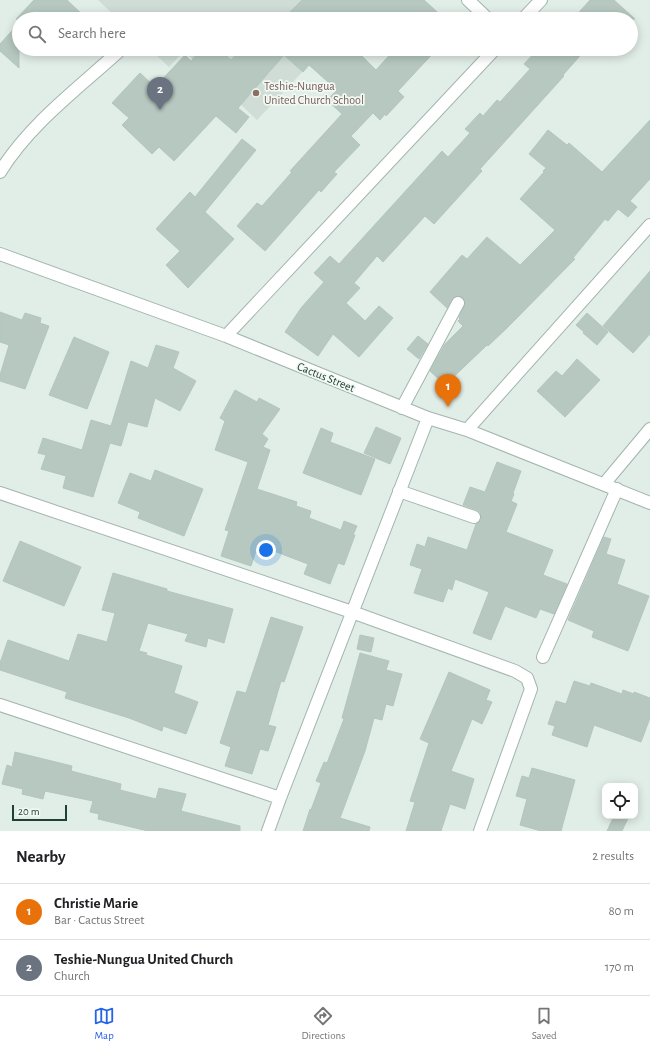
<!DOCTYPE html>
<html lang="en">
<head>
<meta charset="utf-8">
<style>
  :root { --surface:#fff; --page:#f2f2f2; --text:#202124; --muted:#757577; --line:#e0e0e0; --accent:#2563eb }
  body { margin:0; font-family:"Alegreya Sans",sans-serif; background:var(--page); color:var(--text) }
  .controls { position:absolute; right:12px; bottom:12px; display:grid; overflow:hidden; border-radius:8px; box-shadow:0 2px 10px #0003 }
  .controls button { width:36px; height:36px; display:grid; place-items:center; padding:0; border:0; border-bottom:1px solid var(--line); background:var(--surface); color:var(--text); font:20px sans-serif }
  .scale { position:absolute; left:12px; bottom:10px; width:55px; box-sizing:border-box; padding-left:4px; border:2px solid #203f35; border-top:0; font-size:11px; line-height:14px; white-space:nowrap; color:#203f35; -webkit-text-stroke:3px #f2f9f5; paint-order:stroke }
  .you { position:absolute; left:266px; top:550px; width:14px; height:14px; margin:-10px; border:3px solid #fff; border-radius:50%; background:#1a73e8; box-shadow:0 0 0 6px #1a73e833 }
  .badge { display:grid; place-items:center; width:26px; height:26px; border-radius:50%; background:var(--accent); color:#fff; font-size:13px; font-weight:700 }
  .pin { position:absolute; translate:-50% -33px; filter:drop-shadow(0 1px 2px #0008) }
  .pin::after { content:''; position:absolute; top:21px; width:14px; height:12px; background:inherit; clip-path:polygon(0 0,100% 0,50% 100%) }
  .list { margin:0; padding:0; list-style:none }
  h2 { display:flex; justify-content:space-between; align-items:center; height:52px; margin:0; padding:0 16px; font-size:17px }
  h2 small { font-size:13px; font-weight:400; color:var(--muted) }
  .list li { display:grid; grid-template-columns:26px 1fr auto; gap:12px; align-items:center; box-sizing:border-box; height:56px; padding:0 16px; border-top:1px solid var(--line) }
  .list b { display:block; font-size:15px; white-space:nowrap }
  .list p { margin:0; font-size:13px; white-space:nowrap; color:var(--muted) }
  .list em { font-size:13px; font-style:normal; color:var(--muted) }
  .icon { flex:none; width:22px; height:22px; fill:none; stroke:currentColor; stroke-width:2; stroke-linecap:round; stroke-linejoin:round }
  .map { position:relative; flex:none; width:650px; height:831px; overflow:hidden }
  .search { position:absolute; background:var(--surface); box-shadow:0 2px 10px #0003; left:12px; right:12px; top:12px; height:44px; display:flex; align-items:center; gap:10px; box-sizing:border-box; padding:0 14px; border-radius:22px; color:var(--muted); font-size:15px }
  .sheet { height:164px; background:var(--surface) }
  nav { display:flex; justify-content:space-around; align-items:center; box-sizing:border-box; height:56px; border-top:1px solid var(--line); background:var(--surface); font-size:11px; color:var(--muted) }
  nav a { display:grid; justify-items:center; gap:2px }
  nav .on { color:var(--accent) }
  .map>svg:first-child { display:block }
</style>
</head>
<body>
<div class="map">
<svg width="650" height="831" viewBox="0 0 650 831">
  <rect width="100%" height="100%" fill="#e1ede7"/>
  <!-- built -->
  <path fill="#cfddd6" d="M98,0H370L352,19H118Z
    M150,49H324L257,120L184,51L169,67Z"/>
  <!-- building -->
  <path fill="#b6c8c0" stroke="#b3c7bd" d="M34,0H67L87,19H16Z
    M302,0H424L445,19H283Z
    M590,0H614L635,19H573Z
    M19,23V68L0,51V44Z
    M201,49H219L231,60L241,49H355L376,70L395,49H437L398,91L404,97L386,116L385,114L380,120L373,113L351,136L360,145L334,172L337,174L321,192L319,190L265,251L237,226L257,203L262,206L292,172L290,171L342,114L327,100L337,90L309,65L303,72L284,55L238,108L249,117L236,133L216,116L174,161L159,147L152,154L122,125L129,118L112,103L140,73L155,87L185,55L191,61Z
    M538,49H586L563,75L564,76L480,169L482,171L434,224L425,216L383,262L377,256L354,283L360,288L346,303L365,321L379,306L393,318L359,357L333,334L318,356L285,332L301,308L324,282L314,273L330,256L339,264L442,151L448,157L470,133L465,129L480,113L483,116L497,100L500,102L530,69L524,64Z
    M650,120V179L630,201L637,207L628,217L618,209L608,221L605,219L573,258L575,259L508,327L488,346L487,345L445,385L430,371L445,344L463,326L458,321L460,319L459,318L465,302L462,297L457,296L452,299L447,308L430,292L462,255L467,259L487,237L520,265L555,230L520,199L544,172L543,171L546,168L529,154L548,130L567,145L569,143L602,172Z
    M242,139L256,150L205,212L234,239L188,288L166,265L180,251L156,229L190,192L195,197Z
    M650,271V334L633,353L603,326Z
    M0,312L22,320L25,313L41,318L40,323L49,326L25,389L0,381V375L9,345L0,342Z
    M587,313L608,332L597,345L583,333L584,332L576,325Z
    M418,336L428,344L419,359L407,349Z
    M74,337L109,352L87,409L49,395Z
    M156,345L179,352L173,368L196,381L180,411L155,398L147,427L128,422L121,446L110,443L93,497L63,488L66,476L41,469L46,455L38,453L43,438L82,450L91,420L111,426L131,361L148,368Z
    M577,359L600,380L565,417L537,391L556,371L562,376Z
    M235,390L257,402L259,398L280,409L262,434L268,439L263,447L270,450L257,489L297,502L296,506L311,511L309,518L341,530L344,521L357,526L353,535H355L344,565L338,563L330,584L304,574L308,564L258,545L251,566L221,556L229,531L225,530L248,462L215,450L225,421L220,418Z
    M376,427L401,438L390,464L364,453Z
    M321,428L333,433L330,442L375,459L361,495L303,473Z
    M497,462L521,471L513,493L514,494L511,501L517,504L506,532L553,550L543,575L567,584L554,614L540,609L536,618L505,606L491,640L473,633L489,592L455,579L452,590L448,588L443,602L414,593L422,569L410,565L417,544L425,547L428,537L467,550L476,524L481,520V516L480,512L477,510L463,505L470,487L485,492Z
    M155,470L203,489L184,536L138,518L140,512L118,503L130,473L151,481Z
    M604,537L611,539L606,554L625,560L617,584L649,596L628,651L592,637L594,631L568,620Z
    M20,541L81,567L64,606L3,581Z
    M113,573L167,589V591L233,609L224,643L208,638L206,647L185,641L188,634L148,623L139,651L147,653L146,655L182,666L174,693L198,702L186,734L163,726L162,731L129,718L65,698L67,692L0,670V663L8,640L69,661L78,634L107,642L115,613L102,610Z
    M271,617L303,627L284,682L281,681L268,725L276,727L268,751L260,749L252,774L225,766L231,747L220,743L237,691L246,693Z
    M360,635L374,638L371,652L357,649Z
    M360,653L389,661L386,670L402,674L393,706L386,704L382,720L374,718L365,751L340,818L370,827L369,831H303L310,809L311,810L321,783L316,781L324,762L327,763L344,719L342,718Z
    M449,672L490,690L486,700L492,702L482,724L472,719L451,771L474,779L465,809L450,804L441,831H406L415,802L410,801L429,743L420,739Z
    M574,681L590,686L591,683L622,694L623,690L634,694V692L650,698V718L641,742L594,725L587,747L552,735L555,726L548,724L556,701L566,704Z
    M15,752L72,766L71,771L121,784L120,790L156,799L159,788L186,794L181,811L240,826V831H148L98,819L99,814L90,812L93,801L45,791L43,799L22,794L23,789L2,784L7,765L12,767Z
    M532,768L575,780L561,831H541L520,825L527,799L516,796L522,776L529,778Z
    M614,816H629L622,831H607Z"/>
  <g fill="none" stroke-linecap="round" stroke-linejoin="round">
    <defs>
      <path id="minor" d="M468,0L488,19
        M523,19L541,0
        M0,172C30,124 76,90 118,52
        M0,254L226,336L428,418L467,430L650,503
        M226,336L495,49
        M402,408L458,303
        M467,430L650,225
        M604,484L650,429
        M399,491L474,517
        M0,493L352,612L515,671L527,678L531,689L480,831
        M543,657L617,489
        M0,705L280,798
        M268,831L280,798L428,418"/>
    </defs>
    <!-- minor casing -->
    <use href="#minor" stroke="#a3b5ae" stroke-width="14"/>
    <!-- minor -->
    <use href="#minor" stroke="#fff" stroke-width="12"/>
  </g>
  <!-- markers -->
  <circle fill="#8d6e63" stroke="#f2f9f5" stroke-width="1.5" cx="256" cy="93" r="4"/>
  <g text-anchor="middle" dominant-baseline="central" stroke-width="3.5" stroke-linejoin="round" paint-order="stroke">
    <!-- education labels -->
    <g font-size="12" fill="#785e54" stroke="#f2f9f5" text-anchor="start">
      <text x="264" y="86">Teshie-Nungua<tspan x="264" dy="14">United Church School</tspan></text>
    </g>
    <!-- street labels -->
    <g font-size="12" fill="#203f35" stroke="#f2f9f5">
      <text transform="translate(326 377) rotate(22)">Cactus Street</text>
    </g>
  </g>
</svg>
<div class="controls">
<button><svg class="icon" aria-label="locate" viewBox="0 0 24 24"><circle cx="12" cy="12" r="6"/><path d="M12 2v4M12 18v4M2 12h4M18 12h4"/></svg></button>
</div>
<div class="scale">20 m</div>
<div class="you"></div>
<div class="pin badge" style="left:448px;top:407px;background:#e8710a">1</div>
<div class="pin badge" style="left:160px;top:110px;background:#6b7280">2</div>
<div class="search"><svg class="icon" aria-label="search" viewBox="0 0 24 24"><circle cx="10" cy="10" r="6"/><path d="M15 15l6 6"/></svg>Search here</div>
</div>
<section class="sheet">
<h2>Nearby<small>2 results</small></h2>
<ul class="list">
<li><span class="badge" style="background:#e8710a">1</span><div><b>Christie Marie</b><p>Bar · Cactus Street</p></div><em>80 m</em></li>
<li><span class="badge" style="background:#6b7280">2</span><div><b>Teshie-Nungua United Church</b><p>Church</p></div><em>170 m</em></li>
</ul>
</section>
<nav>
<a class="on"><svg class="icon" aria-label="map" viewBox="0 0 24 24"><path d="M3 6l6-2 6 2 6-2v14l-6 2-6-2-6 2zM9 4v14M15 6v14"/></svg>Map</a>
<a><svg class="icon" aria-label="directions" viewBox="0 0 24 24"><path d="M12 3l9 9-9 9-9-9zM9 14v-3h6M13 9l2 2-2 2"/></svg>Directions</a>
<a><svg class="icon" aria-label="saved" viewBox="0 0 24 24"><path d="M7 4h10v16l-5-4-5 4z"/></svg>Saved</a>
</nav>
</body>
</html>
